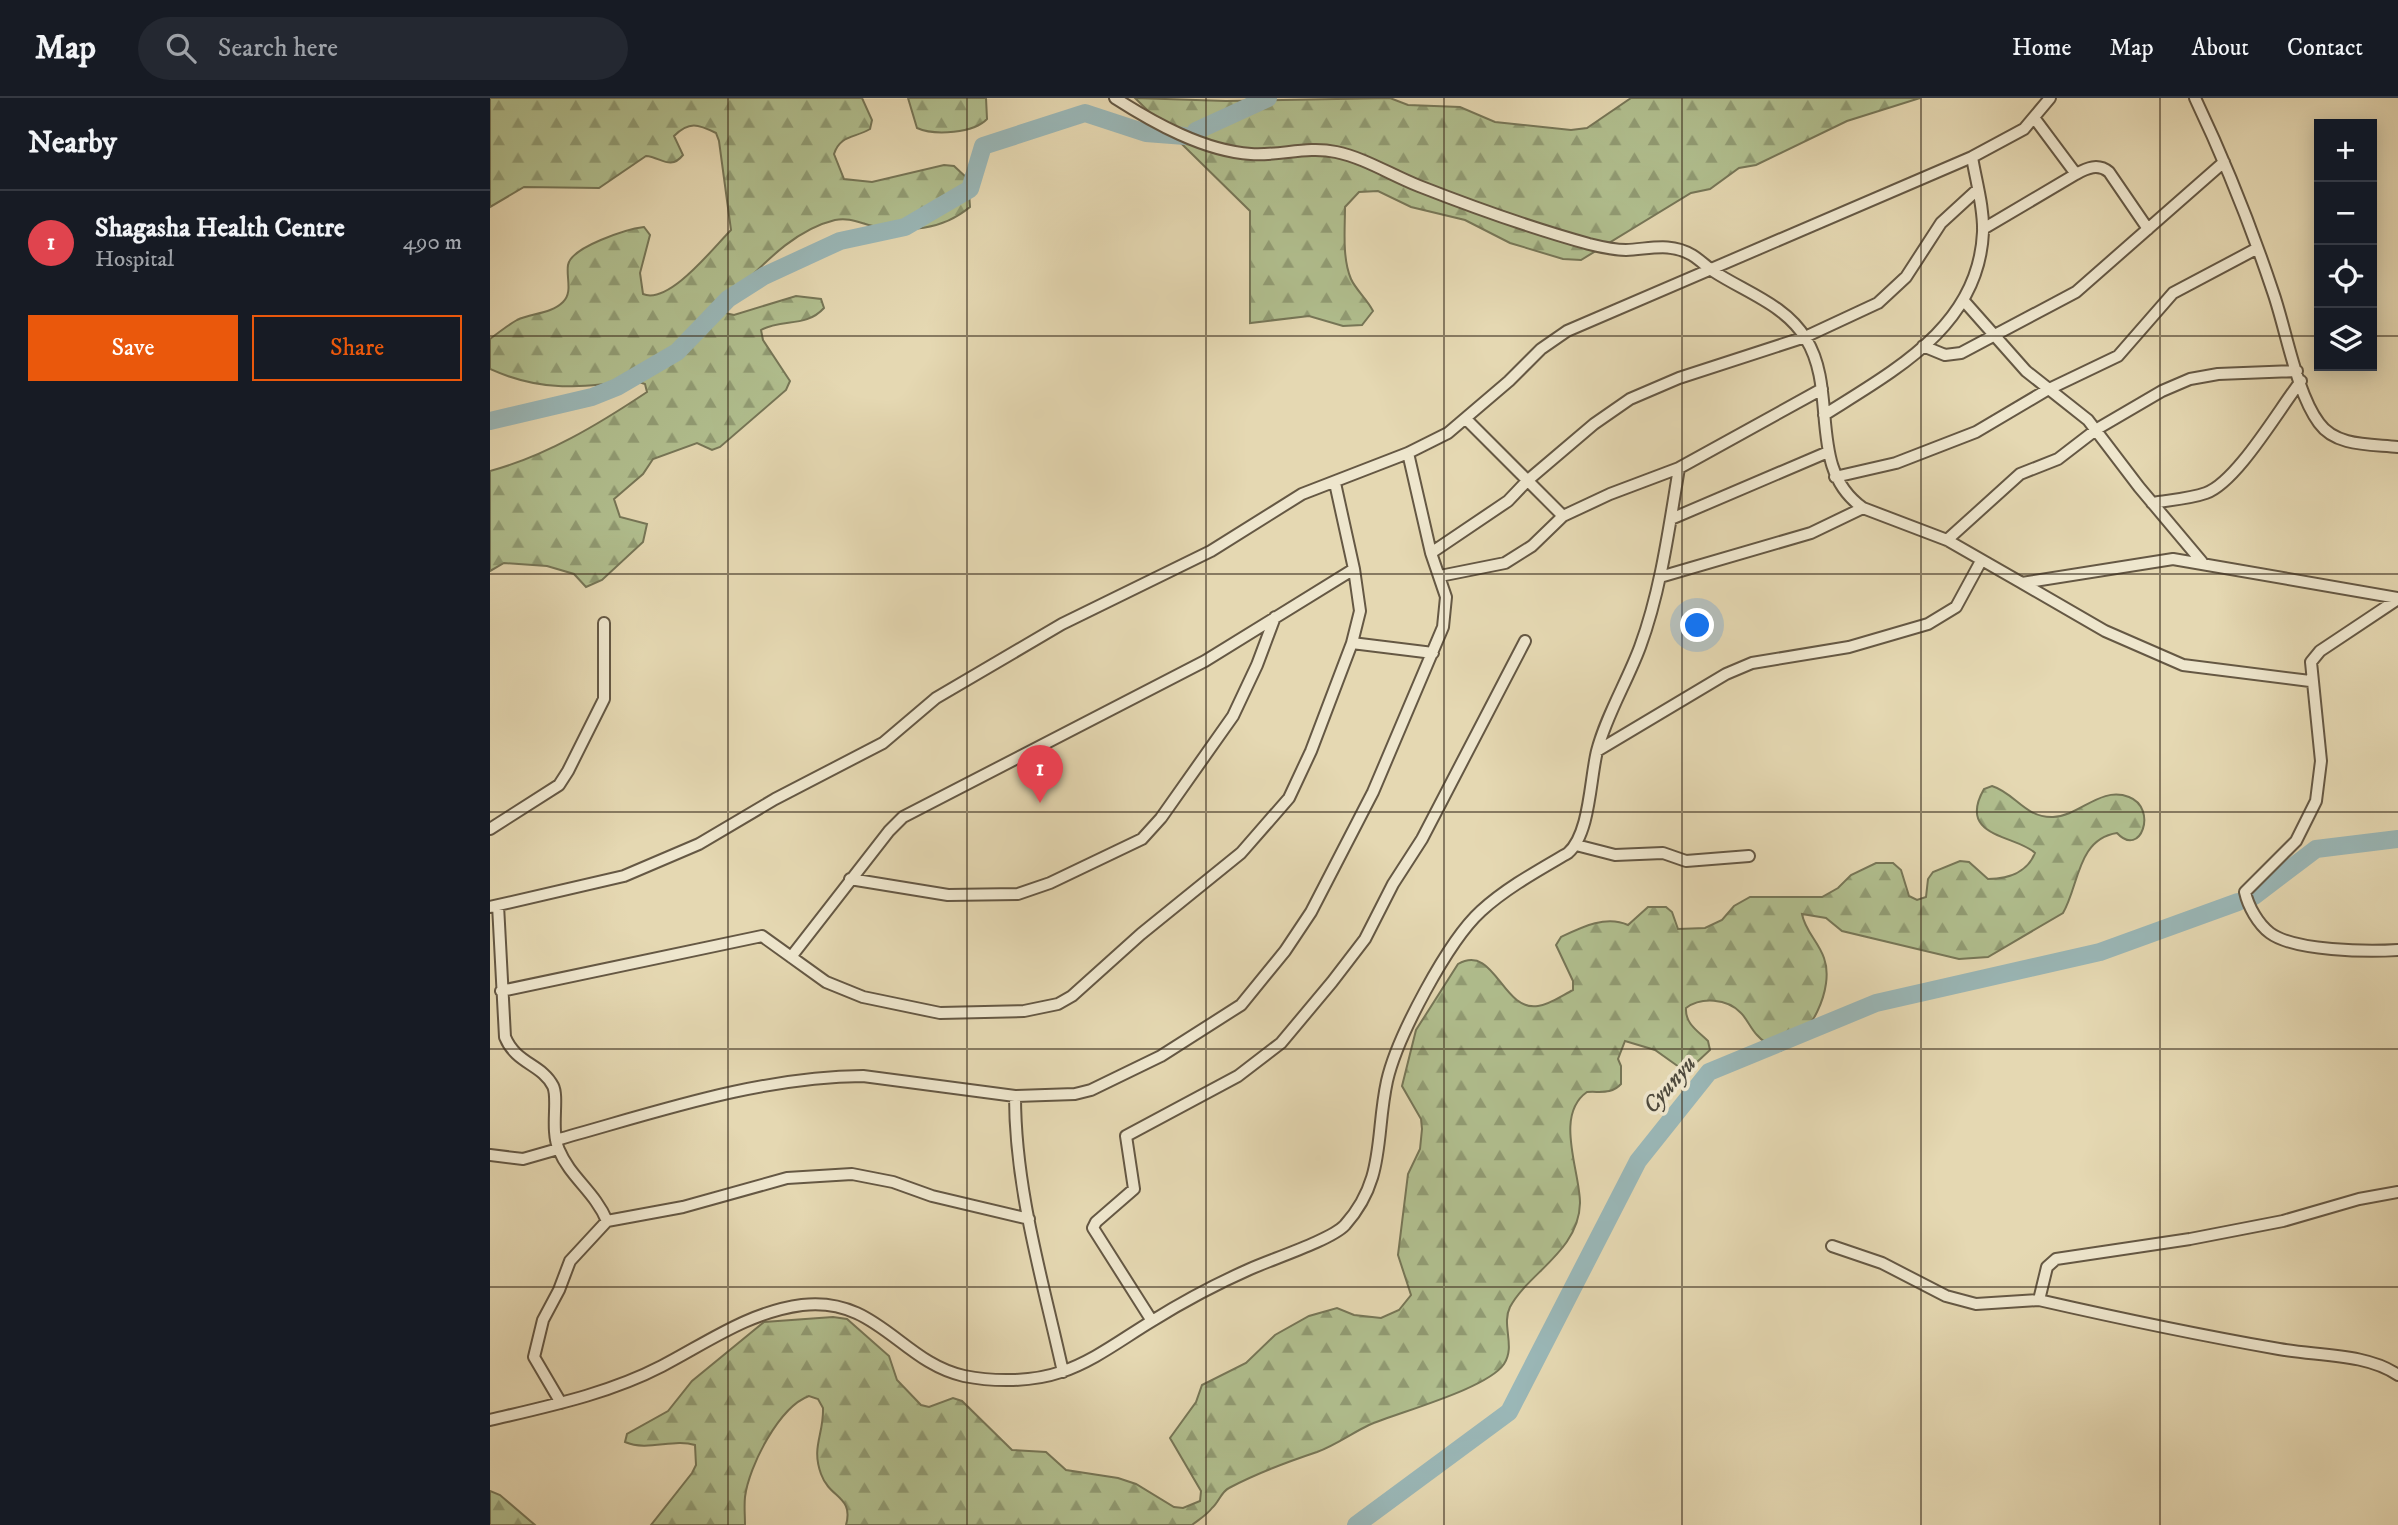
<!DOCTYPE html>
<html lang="en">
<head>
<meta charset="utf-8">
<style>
  :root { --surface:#171b24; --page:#242831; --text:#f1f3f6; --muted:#9ea1a6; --line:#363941; --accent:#ea580c }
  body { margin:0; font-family:"IM FELL DW Pica",serif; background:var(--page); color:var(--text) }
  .controls { position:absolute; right:21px; top:21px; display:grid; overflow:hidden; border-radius:0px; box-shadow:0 4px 18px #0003 }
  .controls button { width:63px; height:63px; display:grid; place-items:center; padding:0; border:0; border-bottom:2px solid var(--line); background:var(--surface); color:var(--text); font:35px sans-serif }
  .you { position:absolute; left:1208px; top:528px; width:24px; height:24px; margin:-18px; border:5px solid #fff; border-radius:50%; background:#1a73e8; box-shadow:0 0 0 10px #1a73e833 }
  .badge { display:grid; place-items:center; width:46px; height:46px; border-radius:50%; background:var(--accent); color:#fff; font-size:23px; font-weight:700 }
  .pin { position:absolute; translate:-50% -58px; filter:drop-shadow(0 2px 4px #0008) }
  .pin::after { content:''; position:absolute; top:37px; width:24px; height:21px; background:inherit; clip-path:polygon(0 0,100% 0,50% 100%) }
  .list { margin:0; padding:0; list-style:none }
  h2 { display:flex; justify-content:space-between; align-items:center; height:91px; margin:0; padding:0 28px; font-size:30px }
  h2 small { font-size:23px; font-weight:400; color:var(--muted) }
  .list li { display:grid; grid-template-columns:46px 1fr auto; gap:21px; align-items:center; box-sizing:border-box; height:105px; padding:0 28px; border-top:2px solid var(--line) }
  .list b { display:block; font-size:26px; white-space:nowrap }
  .list p { margin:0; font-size:23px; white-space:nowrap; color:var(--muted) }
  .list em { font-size:23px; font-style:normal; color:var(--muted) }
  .actions { display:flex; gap:14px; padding:21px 28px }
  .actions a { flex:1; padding:16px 0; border:2px solid var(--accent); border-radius:0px; text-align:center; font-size:24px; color:var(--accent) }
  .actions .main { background:var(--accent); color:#fff }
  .icon { flex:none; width:38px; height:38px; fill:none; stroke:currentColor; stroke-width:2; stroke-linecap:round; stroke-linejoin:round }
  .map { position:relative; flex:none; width:1908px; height:1427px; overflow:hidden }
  header { display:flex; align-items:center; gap:42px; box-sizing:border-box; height:98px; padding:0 35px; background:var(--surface); border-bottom:2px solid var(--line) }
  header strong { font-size:33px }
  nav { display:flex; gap:38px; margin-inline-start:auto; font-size:24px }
  .search { width:490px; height:63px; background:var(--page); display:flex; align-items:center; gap:18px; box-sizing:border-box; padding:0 24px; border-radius:38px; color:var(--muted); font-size:26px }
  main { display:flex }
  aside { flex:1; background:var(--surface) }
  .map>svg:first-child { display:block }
</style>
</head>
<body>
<header>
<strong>Map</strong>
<div class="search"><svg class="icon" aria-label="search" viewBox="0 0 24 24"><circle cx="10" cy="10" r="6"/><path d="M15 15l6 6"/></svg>Search here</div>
<nav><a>Home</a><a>Map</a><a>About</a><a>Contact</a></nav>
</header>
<main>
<aside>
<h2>Nearby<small></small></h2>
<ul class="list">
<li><span class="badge" style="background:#e0444e">1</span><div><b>Shagasha Health Centre</b><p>Hospital</p></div><em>490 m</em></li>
</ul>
<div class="actions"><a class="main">Save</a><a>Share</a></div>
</aside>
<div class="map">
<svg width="1908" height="1427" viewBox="0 0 1908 1427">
  <defs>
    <pattern id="forest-firs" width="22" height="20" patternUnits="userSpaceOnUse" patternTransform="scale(1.75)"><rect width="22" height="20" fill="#b1bf8f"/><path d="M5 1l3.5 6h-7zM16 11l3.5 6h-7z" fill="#919c74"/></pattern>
  </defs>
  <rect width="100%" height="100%" fill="#e5d8b2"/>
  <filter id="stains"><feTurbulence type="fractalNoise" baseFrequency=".00286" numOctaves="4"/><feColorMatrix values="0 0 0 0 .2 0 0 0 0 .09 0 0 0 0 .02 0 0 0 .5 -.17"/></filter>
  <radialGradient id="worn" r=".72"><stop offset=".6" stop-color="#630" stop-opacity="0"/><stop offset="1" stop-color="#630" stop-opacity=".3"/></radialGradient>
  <!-- forest -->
  <path fill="url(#forest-firs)" stroke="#767657" stroke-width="2" d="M0,0H372L382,22L380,31C365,40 350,37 344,56L354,81L382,84L454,67L464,68L478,81L480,109C451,133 418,134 383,128C370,125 359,119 345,122C299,133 266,175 233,206L235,215L244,217L306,198L331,201L334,210C316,230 292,220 271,232L273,242L300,283L296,292L230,349L222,352L207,345L163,361L153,376L124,401L130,419L157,426L153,444L112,482L96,489L84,476L57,468L14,465L0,473V373C56,358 109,326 157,294L155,286L146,283C91,289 53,295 0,271V241C9,234 18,227 27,222C42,215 61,216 73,204C83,194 76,180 78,167C81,149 137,131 154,129L160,137L150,175L153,196C179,207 223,150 241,132L229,43L226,35C208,26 199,23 184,38L193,57C180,73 171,59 156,58L109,90L34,89L0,109Z
    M418,0H496L497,21C484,35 445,38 427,30Z
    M645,0L736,3L900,0L918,7L970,9L1005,24L1081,32L1097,30L1141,0H1430L1357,23L1266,67L1249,70L1220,91L1201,95L1091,162L1073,161L1020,145L975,122L921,109L888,93L869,94L855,109C855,131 852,160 861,181C866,192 877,201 883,213L872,227L853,228L819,218L760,225V113Z
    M1502,688C1525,695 1535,720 1563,719C1590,718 1610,688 1639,699C1668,710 1651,761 1627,735C1587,741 1589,788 1573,815L1498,859L1469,861L1352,833L1336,820L1312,816C1315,833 1328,843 1334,860C1345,890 1320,941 1290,953C1282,949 1273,944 1267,937C1261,931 1257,921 1251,915C1237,900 1211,899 1196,910C1195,926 1208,933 1218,943L1220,952L1207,964L1189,969L1165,952L1135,943L1128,961L1131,968V986C1121,997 1110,993 1097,994C1064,1017 1090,1073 1090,1105C1089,1153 1038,1175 1020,1209C1011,1227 1026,1248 1014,1266C997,1291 909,1314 879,1327C862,1335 846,1347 827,1354C797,1364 767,1375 739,1390C731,1394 729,1404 722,1410C717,1417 708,1422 702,1427H356C364,1398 340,1401 331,1376C321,1349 334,1336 333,1310L328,1301L319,1298C289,1309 259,1368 255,1399C254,1408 255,1418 255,1427H161L202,1375L206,1367L205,1347C183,1340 158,1354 135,1344L137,1336L178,1313L202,1283L274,1224L343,1219L357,1221L399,1258L407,1282L431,1307L439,1309L463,1300L472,1303L522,1352L556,1354L576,1372L628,1380L646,1386L684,1409L693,1410L710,1403L711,1393L680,1340L706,1304L712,1287L756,1265L785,1237L819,1218L847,1210L864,1217L891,1220L909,1212L921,1197L908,1157L918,1076L930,1051L932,1031L931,1021L912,988L926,932L968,866C1005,845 1012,914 1048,908C1059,907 1073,897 1083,892V883L1066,847L1071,839C1092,829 1116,817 1138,827L1158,809H1176L1182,814L1188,831L1215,830L1232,822L1244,808L1260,799H1332L1348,790L1361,777L1386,765H1403L1411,772L1419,798L1427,802L1436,799L1438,781L1443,774L1470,763L1479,764L1498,781C1517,781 1537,775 1545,755C1527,737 1466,740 1494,691Z
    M0,1393L10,1397L45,1427H0Z"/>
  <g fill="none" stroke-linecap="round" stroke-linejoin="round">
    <!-- river -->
    <path stroke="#9ab7b7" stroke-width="18" d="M706,33L778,0
      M0,323L102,299L127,289L187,254L238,201L274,178L350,143L415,129L480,91L493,48L595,15L656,35L695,38
      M1764,798L1826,751L1908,741
      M866,1427L1019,1314L1148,1063L1219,974L1386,905L1610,854L1748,804"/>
    <defs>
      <path id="street" d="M625,0C664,25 714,53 761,56C790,58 817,48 846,54C875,60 901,77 929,88C985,110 1041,130 1099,146C1111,149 1123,152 1136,152C1160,151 1180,144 1202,157C1210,162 1216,168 1223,173C1255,194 1296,207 1316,241C1349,294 1316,370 1373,410L1457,442L1532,485L1683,461L1908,500
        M1705,0C1735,63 1761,128 1783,194C1796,231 1806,294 1829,325C1846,349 1882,346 1908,349
        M1545,21L1586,76
        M1493,131L1586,76C1597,70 1608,65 1619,74L1658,131
        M1474,203L1536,273L1598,322L1649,389L1712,464
        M1433,248L1455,257L1471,255L1586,194L1734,64
        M1334,317C1405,272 1489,228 1493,134C1494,110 1486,83 1482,59
        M976,321L1073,418
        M1345,379L1406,365L1486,334L1557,292L1628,258L1683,195L1766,151
        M1662,405C1679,402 1699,401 1716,395C1747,384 1789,311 1811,283
        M1181,421L1338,354
        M1457,442L1530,376L1568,361L1607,331L1672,293L1700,281L1728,276L1807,273
        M941,455L1018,403L1037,383L1104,326L1140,301L1189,280L1315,239L1388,205L1416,179L1451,125L1487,92
        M950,478L1015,465L1042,448L1073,418L1120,396L1189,370L1332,291
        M1170,479L1321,435L1373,410
        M1532,485L1615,533L1693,567L1820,583
        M1908,501L1830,553L1821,564L1831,663L1826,703L1806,743L1755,794C1758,808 1768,826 1780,835C1804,853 1878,854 1908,852
        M862,545L943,555
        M1107,653L1236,576L1262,565L1359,549L1438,526L1466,509L1491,463
        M0,731L69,687L78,673L114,601V525
        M1086,747L1125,757L1173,755L1196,763L1259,758
        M360,781L458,797L528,796L560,785L652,741L671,720L743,618L767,567L785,519
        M8,807L15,939C26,966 52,966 63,988C69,1000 60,1032 69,1052C80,1079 105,1094 117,1123L80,1163L69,1192L53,1222L44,1259L71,1305
        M0,809L134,778L209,746L285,701L393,645L446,600L572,526L721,453L812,396L918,355L958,335L1019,283L1051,251L1077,233L1482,59L1534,31L1560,0
        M301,859L399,733L413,719L715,563L864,471
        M11,893L272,838L336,884L373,899L450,915L534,913L568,906L582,898L651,836L751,755L799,700L821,653L862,545L870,513L864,471L845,385
        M525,998C525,1092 553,1183 573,1274
        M66,1042C167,1014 267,979 373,978L525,998L585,996L601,992L671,958L751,907L795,853L821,814L883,694L953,529L956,499L941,455L918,355
        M0,1057L33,1061L68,1051
        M1908,1094L1869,1101L1793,1123L1700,1141L1566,1161L1557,1169L1549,1202C1628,1220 1709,1237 1789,1251C1827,1258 1876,1255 1908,1277
        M117,1123L193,1109L297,1080L362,1076L403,1084L442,1098L539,1121
        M1342,1148L1392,1165L1456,1198L1486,1206L1549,1202
        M662,1223L603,1130L606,1124L644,1091L636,1038L748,978L791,945L842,884L875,841L903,786L932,741L1035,543
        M0,1322C59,1308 118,1296 172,1268C218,1244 259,1214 312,1207C387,1198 411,1264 474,1278C504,1284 542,1284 571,1274C604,1263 632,1241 662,1223C694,1203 726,1186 760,1171C782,1161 841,1142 855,1127C896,1081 885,1038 897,983C907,939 958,843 991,813C1016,790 1049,772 1078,755C1100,736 1100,681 1107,653C1116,618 1137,584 1150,549C1171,492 1179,430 1189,370"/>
    </defs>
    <!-- street casing -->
    <use href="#street" stroke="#655844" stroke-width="14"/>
    <!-- street -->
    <use href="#street" stroke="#eee6cd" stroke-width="10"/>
  </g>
  <!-- grid -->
  <path fill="none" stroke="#3a2d1f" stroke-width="2" stroke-opacity="0.55" d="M238,0V1427M477,0V1427M716,0V1427M954,0V1427M1192,0V1427M1431,0V1427M1670,0V1427M0,238H1829M1882,238H1908M0,476H1908M0,714H1908M0,951H1908M0,1189H1908"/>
  <g text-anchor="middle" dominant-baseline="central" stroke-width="7" stroke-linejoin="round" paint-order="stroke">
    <!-- water labels -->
    <g font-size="23" font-style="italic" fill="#4d493d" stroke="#eee6cd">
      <text transform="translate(1180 987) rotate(-49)">Cyunyu</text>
    </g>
  </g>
  <rect width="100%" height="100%" filter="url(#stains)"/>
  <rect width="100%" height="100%" fill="url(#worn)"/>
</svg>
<div class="controls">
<button>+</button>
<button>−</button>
<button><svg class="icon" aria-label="locate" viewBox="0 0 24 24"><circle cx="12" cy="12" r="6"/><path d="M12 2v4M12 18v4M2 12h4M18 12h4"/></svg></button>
<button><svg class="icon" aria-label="layers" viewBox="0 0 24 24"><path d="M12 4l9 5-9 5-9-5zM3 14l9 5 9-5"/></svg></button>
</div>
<div class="you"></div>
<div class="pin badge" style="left:550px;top:705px;background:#e0444e">1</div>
</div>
</main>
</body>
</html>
